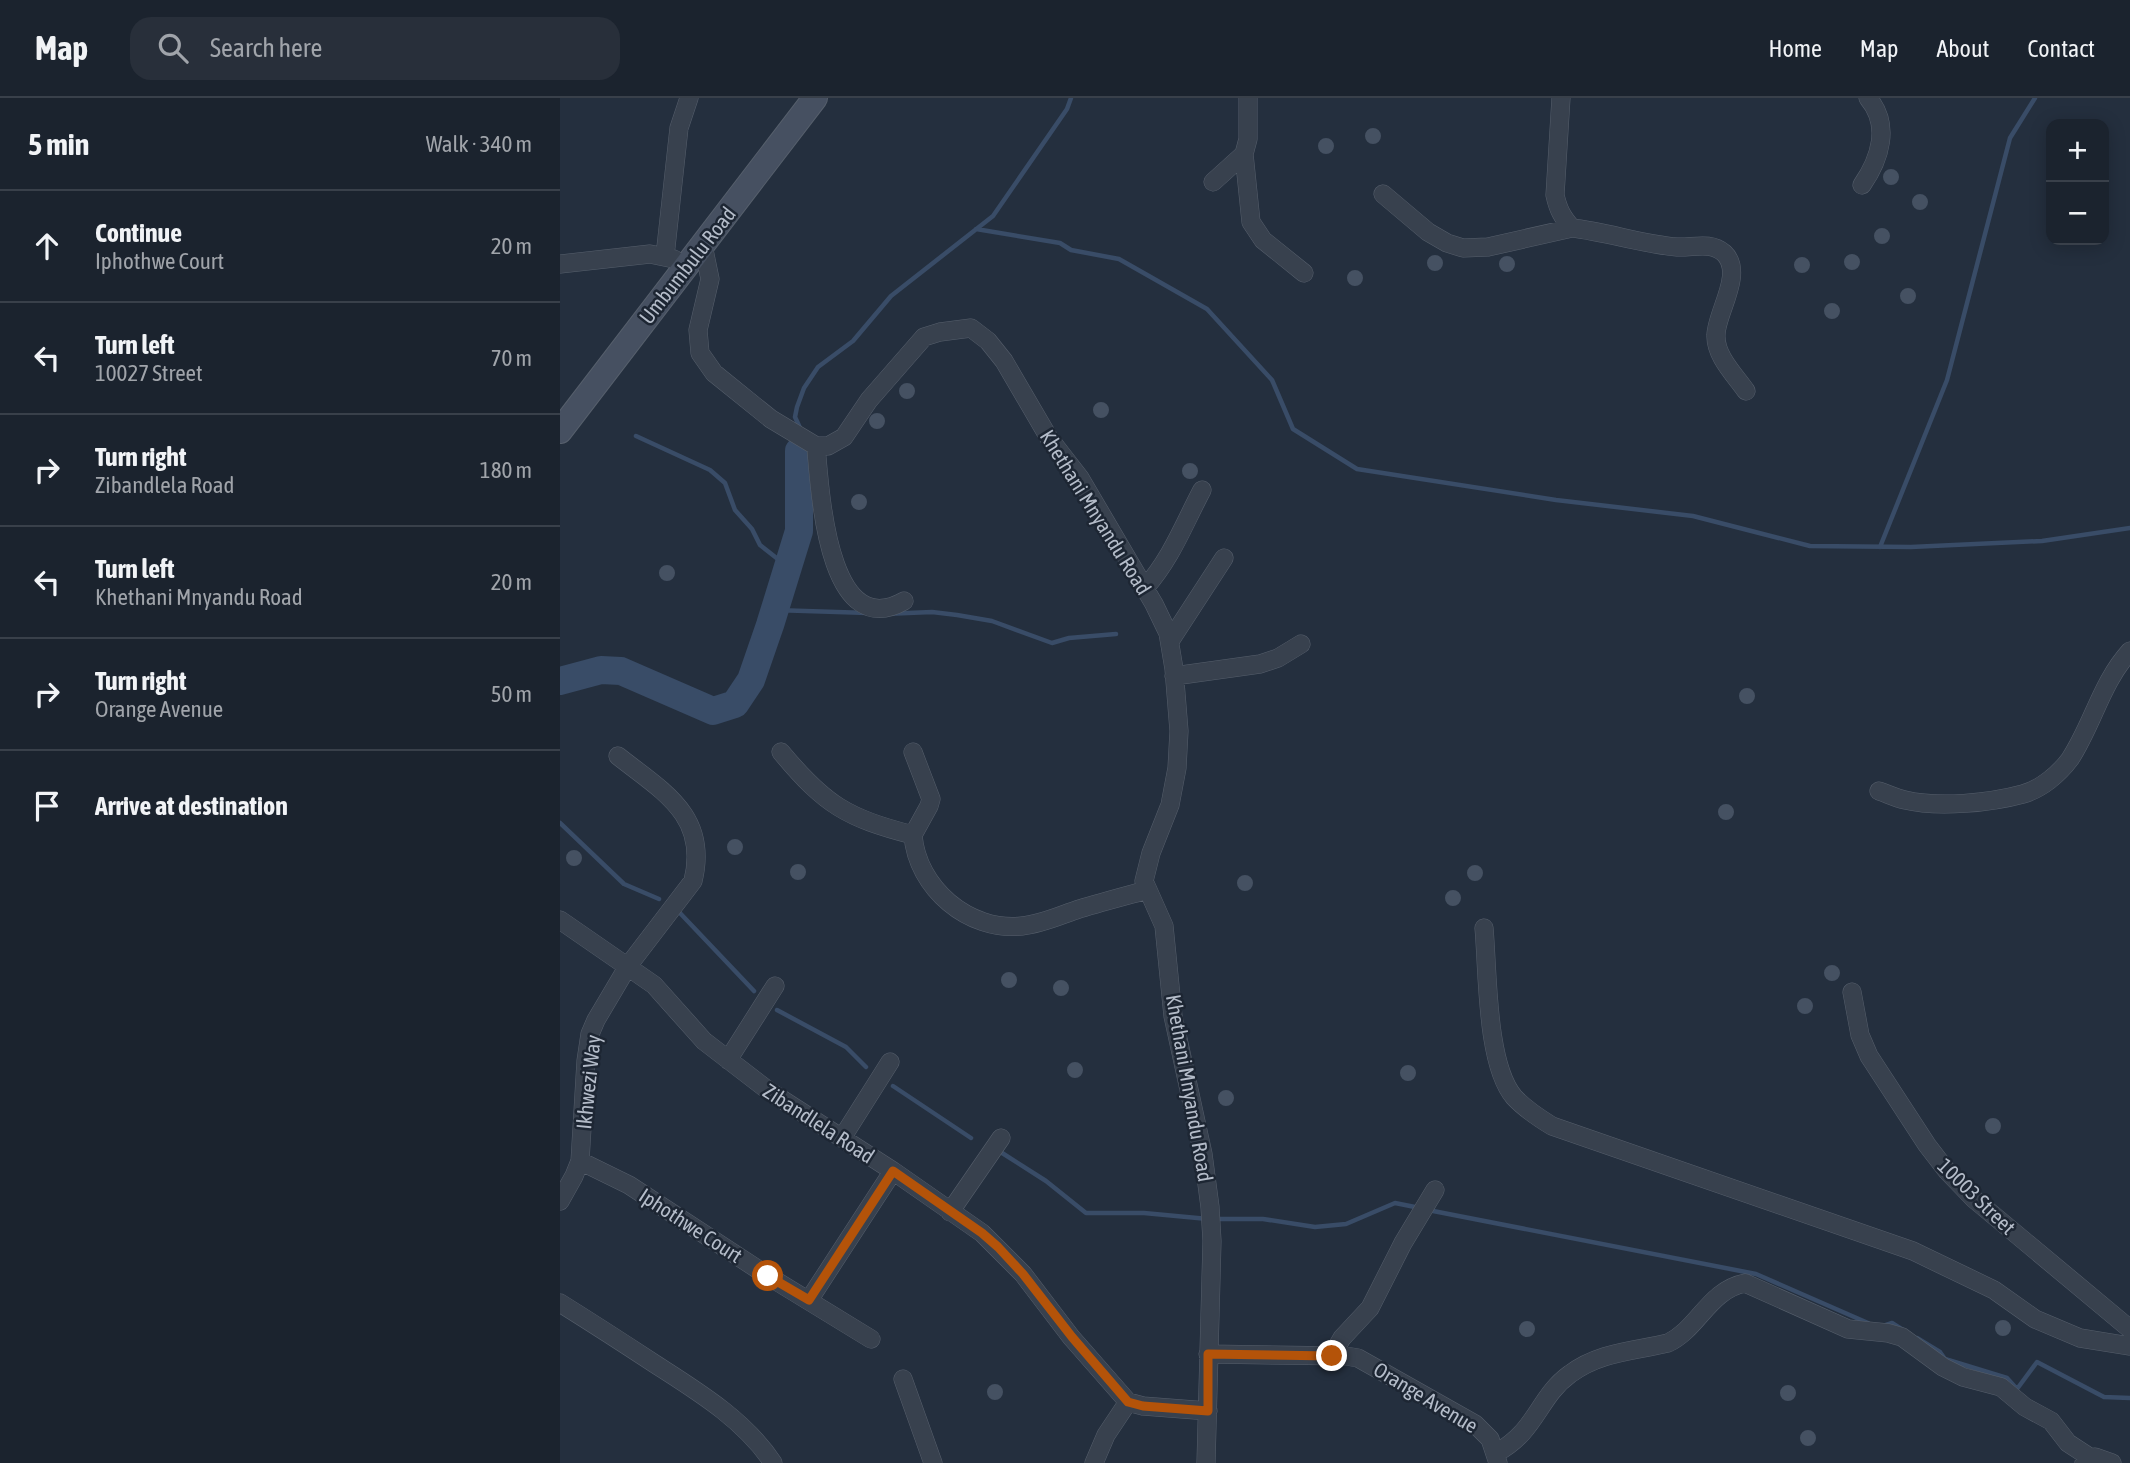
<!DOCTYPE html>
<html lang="en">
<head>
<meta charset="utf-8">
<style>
  :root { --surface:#1b232e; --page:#282f3a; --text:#f1f3f6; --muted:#a0a4aa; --line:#39404a }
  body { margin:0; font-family:"Asap Condensed",sans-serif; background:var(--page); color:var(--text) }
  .controls { position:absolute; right:21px; top:21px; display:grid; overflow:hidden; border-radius:14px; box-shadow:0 4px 18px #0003 }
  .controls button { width:63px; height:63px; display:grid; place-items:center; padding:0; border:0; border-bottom:2px solid var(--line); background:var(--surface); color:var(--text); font:35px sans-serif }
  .stop { position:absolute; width:21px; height:21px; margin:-16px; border:5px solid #b45309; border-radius:50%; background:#fff }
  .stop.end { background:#b45309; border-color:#fff; box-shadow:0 2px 7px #0008 }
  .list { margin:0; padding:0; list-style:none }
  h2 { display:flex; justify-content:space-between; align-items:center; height:91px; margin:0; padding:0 28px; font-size:30px }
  h2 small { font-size:23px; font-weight:400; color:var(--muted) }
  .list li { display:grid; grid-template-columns:46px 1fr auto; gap:21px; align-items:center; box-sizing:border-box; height:112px; padding:0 28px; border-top:2px solid var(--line) }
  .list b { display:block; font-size:26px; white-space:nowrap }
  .list p { margin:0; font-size:23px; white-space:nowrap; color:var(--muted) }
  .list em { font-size:23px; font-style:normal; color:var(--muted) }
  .icon { flex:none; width:38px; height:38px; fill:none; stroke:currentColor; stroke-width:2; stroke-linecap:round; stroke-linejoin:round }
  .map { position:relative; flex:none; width:1570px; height:1365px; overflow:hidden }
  header { display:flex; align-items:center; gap:42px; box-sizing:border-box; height:98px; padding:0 35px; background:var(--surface); border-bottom:2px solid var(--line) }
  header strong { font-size:33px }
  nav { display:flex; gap:38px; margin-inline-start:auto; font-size:24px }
  .search { width:490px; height:63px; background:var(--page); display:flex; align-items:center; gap:18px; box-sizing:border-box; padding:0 24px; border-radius:21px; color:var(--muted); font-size:26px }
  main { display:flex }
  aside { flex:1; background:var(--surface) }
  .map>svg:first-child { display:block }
</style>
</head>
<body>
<header>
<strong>Map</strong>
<div class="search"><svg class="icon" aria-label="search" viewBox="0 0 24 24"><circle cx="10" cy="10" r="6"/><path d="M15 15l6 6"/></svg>Search here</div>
<nav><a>Home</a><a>Map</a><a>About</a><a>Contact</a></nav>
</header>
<main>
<aside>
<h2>5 min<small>Walk · 340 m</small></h2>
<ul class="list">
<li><svg class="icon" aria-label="ahead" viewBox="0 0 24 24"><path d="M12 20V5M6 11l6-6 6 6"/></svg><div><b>Continue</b><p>Iphothwe Court</p></div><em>20 m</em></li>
<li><svg class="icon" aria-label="left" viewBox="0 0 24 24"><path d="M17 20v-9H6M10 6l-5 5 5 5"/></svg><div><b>Turn left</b><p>10027 Street</p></div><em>70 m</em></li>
<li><svg class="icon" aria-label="right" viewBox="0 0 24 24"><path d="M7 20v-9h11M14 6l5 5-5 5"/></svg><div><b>Turn right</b><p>Zibandlela Road</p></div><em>180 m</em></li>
<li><svg class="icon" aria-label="left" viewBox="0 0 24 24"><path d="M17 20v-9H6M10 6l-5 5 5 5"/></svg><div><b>Turn left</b><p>Khethani Mnyandu Road</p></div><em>20 m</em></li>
<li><svg class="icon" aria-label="right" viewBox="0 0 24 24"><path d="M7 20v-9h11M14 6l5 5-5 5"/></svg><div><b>Turn right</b><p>Orange Avenue</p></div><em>50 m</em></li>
<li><svg class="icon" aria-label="arrive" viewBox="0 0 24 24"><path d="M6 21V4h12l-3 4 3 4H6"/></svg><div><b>Arrive at destination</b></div></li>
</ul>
</aside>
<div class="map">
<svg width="1570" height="1365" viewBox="0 0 1570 1365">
  <rect width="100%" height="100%" fill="#242f3e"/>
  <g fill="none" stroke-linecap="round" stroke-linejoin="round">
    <!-- stream -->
    <path stroke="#394c67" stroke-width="4.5" d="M416,131L500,145L511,152L559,161L647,211L712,282L733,331L797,371L996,402L1133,418L1250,448L1351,449L1482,443L1570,430
      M241,332L235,319L237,309L244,290L258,269L293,243L331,198L433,118L507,11L511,0
      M76,338L150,372L165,385L175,412L192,431L200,447L228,469
      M1320,449L1387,282L1450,40L1475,0
      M214,512L308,515
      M324,516L372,514L397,517L432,523L492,545L509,540L556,536
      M0,725L64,786L99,801
      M119,814L194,893
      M217,912L286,949L306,969
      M333,988L411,1040
      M439,1053L486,1083L526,1115H584L648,1121
      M868,1112L1196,1176L1308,1225
      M657,1121H703L755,1129L786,1126L835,1105L860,1110
      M1326,1227L1332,1225L1343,1232
      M1357,1240L1380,1254L1385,1261L1447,1280L1457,1291L1477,1264L1544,1299L1570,1300"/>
    <!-- river -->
    <path stroke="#394c67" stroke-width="28" d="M0,583L41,572L61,573L153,613L175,606L191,582L210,527L239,433V353"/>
  </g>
  <!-- building -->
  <path fill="#455162" d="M805 38a8 8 0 1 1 16 0a8 8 0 1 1-16 0Z
    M758 48a8 8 0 1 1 16 0a8 8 0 1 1-16 0Z
    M1323 79a8 8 0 1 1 16 0a8 8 0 1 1-16 0Z
    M1352 104a8 8 0 1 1 16 0a8 8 0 1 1-16 0Z
    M1314 138a8 8 0 1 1 16 0a8 8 0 1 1-16 0Z
    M1284 164a8 8 0 1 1 16 0a8 8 0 1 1-16 0Z
    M867 165a8 8 0 1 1 16 0a8 8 0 1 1-16 0Z
    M939 166a8 8 0 1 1 16 0a8 8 0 1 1-16 0Z
    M1234 167a8 8 0 1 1 16 0a8 8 0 1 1-16 0Z
    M787 180a8 8 0 1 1 16 0a8 8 0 1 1-16 0Z
    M1340 198a8 8 0 1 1 16 0a8 8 0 1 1-16 0Z
    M1264 213a8 8 0 1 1 16 0a8 8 0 1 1-16 0Z
    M339 293a8 8 0 1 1 16 0a8 8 0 1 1-16 0Z
    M533 312a8 8 0 1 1 16 0a8 8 0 1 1-16 0Z
    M309 323a8 8 0 1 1 16 0a8 8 0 1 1-16 0Z
    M622 373a8 8 0 1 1 16 0a8 8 0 1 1-16 0Z
    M291 404a8 8 0 1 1 16 0a8 8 0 1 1-16 0Z
    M99 475a8 8 0 1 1 16 0a8 8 0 1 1-16 0Z
    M1179 598a8 8 0 1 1 16 0a8 8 0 1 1-16 0Z
    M1158 714a8 8 0 1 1 16 0a8 8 0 1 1-16 0Z
    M167 749a8 8 0 1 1 16 0a8 8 0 1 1-16 0Z
    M6 760a8 8 0 1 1 16 0a8 8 0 1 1-16 0Z
    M230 774a8 8 0 1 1 16 0a8 8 0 1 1-16 0Z
    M907 775a8 8 0 1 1 16 0a8 8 0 1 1-16 0Z
    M677 785a8 8 0 1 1 16 0a8 8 0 1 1-16 0Z
    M885 800a8 8 0 1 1 16 0a8 8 0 1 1-16 0Z
    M1264 875a8 8 0 1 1 16 0a8 8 0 1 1-16 0Z
    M441 882a8 8 0 1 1 16 0a8 8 0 1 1-16 0Z
    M493 890a8 8 0 1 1 16 0a8 8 0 1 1-16 0Z
    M1237 908a8 8 0 1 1 16 0a8 8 0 1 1-16 0Z
    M507 972a8 8 0 1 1 16 0a8 8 0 1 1-16 0Z
    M840 975a8 8 0 1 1 16 0a8 8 0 1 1-16 0Z
    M658 1000a8 8 0 1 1 16 0a8 8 0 1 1-16 0Z
    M1425 1028a8 8 0 1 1 16 0a8 8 0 1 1-16 0Z
    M1435 1230a8 8 0 1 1 16 0a8 8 0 1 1-16 0Z
    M959 1231a8 8 0 1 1 16 0a8 8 0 1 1-16 0Z
    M427 1294a8 8 0 1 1 16 0a8 8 0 1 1-16 0Z
    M1220 1295a8 8 0 1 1 16 0a8 8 0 1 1-16 0Z
    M1240 1340a8 8 0 1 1 16 0a8 8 0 1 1-16 0Z"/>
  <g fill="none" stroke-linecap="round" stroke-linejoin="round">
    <defs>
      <path id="street" d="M1001,0L995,97C998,111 1002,119 1012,130C1047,134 1082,146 1117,149C1133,150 1150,143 1164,155C1185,175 1156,215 1156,237C1155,258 1175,277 1186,293
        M684,56L691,124L703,142L744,175
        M653,84L684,56L688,41V0
        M1302,87C1320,61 1331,27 1308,0
        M823,96L868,134L887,145L903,150L928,149L1012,130
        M143,147L150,181L138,232L140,255L154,275L211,321L256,348H268L284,339L309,302L364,239L380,234L411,230L428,243L444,263L489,340L520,380L594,506L608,535L614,571L619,633L617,670L610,707L591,755L584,783L604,828L613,918L643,1056L650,1109L652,1143L646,1365
        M105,158L119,30L129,0
        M0,166L90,156L114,161
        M256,348C260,391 267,546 344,503
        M585,490C612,459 623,428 642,392
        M610,543L664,460
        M614,578L700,566L718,560L741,546
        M221,654C265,707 287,720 353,737
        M353,654L371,701L369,708L353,737C357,790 409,834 462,828C482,826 501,817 519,811C542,804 565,798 587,792
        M1319,693C1328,696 1336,700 1345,702C1378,710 1430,705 1463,696C1481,691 1499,676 1510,661C1533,626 1541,585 1570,553
        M0,822L94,887L144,943L209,993L333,1073L422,1135L463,1176L511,1239L568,1304L583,1308L648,1313
        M924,830C928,874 926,966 954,999C965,1011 979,1020 992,1028L1353,1153L1434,1192L1475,1221L1520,1240L1570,1248
        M1292,894L1300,937L1309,958L1367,1047L1387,1073L1414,1101L1570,1231
        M168,962L215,888
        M282,1040L330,964
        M20,1063L69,1087L208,1178L311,1241
        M0,1103L14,1078L20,1063L26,963L30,936L36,922L68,868L133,783C149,717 102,693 58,658
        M390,1114L441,1040
        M249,1202L333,1073
        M0,1205C32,1225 63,1245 95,1266C137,1293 185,1322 213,1365
        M648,1256L786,1258L798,1260L915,1326L930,1341L938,1365
        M772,1257L782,1240L810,1210L843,1145L875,1092
        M343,1281L373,1365
        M936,1355C977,1333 978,1299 1010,1276C1039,1254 1074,1253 1108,1245C1138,1231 1149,1192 1185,1185L1288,1231L1328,1235L1342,1239L1383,1269L1403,1279L1441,1289L1465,1309L1491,1323L1508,1345L1531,1360
        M534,1365L546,1337L568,1304
        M1524,1365L1535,1359L1552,1365"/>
      <path id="secondary" d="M0,333L255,0"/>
    </defs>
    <!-- street casing -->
    <use href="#street" stroke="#565f6c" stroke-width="19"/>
    <!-- secondary casing -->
    <use href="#secondary" stroke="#565f6c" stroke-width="26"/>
    <!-- street -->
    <use href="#street" stroke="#38414e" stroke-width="18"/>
    <!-- secondary -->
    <use href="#secondary" stroke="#465061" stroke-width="24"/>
  </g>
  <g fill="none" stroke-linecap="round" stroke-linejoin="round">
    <!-- route -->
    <path stroke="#b45309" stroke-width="9" d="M208,1178L249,1202L333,1073L422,1135L438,1149L463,1176L512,1239L568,1304L583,1308L648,1313V1256L772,1258"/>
  </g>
  <g text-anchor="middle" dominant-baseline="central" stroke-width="5" stroke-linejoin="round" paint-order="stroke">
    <!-- street labels -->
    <g font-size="21" fill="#b4bcc9" stroke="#1d2633">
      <text transform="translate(127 167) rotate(-52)">Umbumbulu Road</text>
      <text transform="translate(536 414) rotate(58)">Khethani Mnyandu Road</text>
      <text transform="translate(28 984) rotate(-84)">Ikhwezi Way</text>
      <text transform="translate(630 990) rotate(80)">Khethani Mnyandu Road</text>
      <text transform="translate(259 1025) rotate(33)">Zibandlela Road</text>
      <text transform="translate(1417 1098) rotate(44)">10003 Street</text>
      <text transform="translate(131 1127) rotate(33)">Iphothwe Court</text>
      <text transform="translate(866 1299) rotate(31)">Orange Avenue</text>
    </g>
  </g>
</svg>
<div class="controls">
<button>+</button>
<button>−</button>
</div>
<div class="stop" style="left:208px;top:1178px"></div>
<div class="stop end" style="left:772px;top:1258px"></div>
</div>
</main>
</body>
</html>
